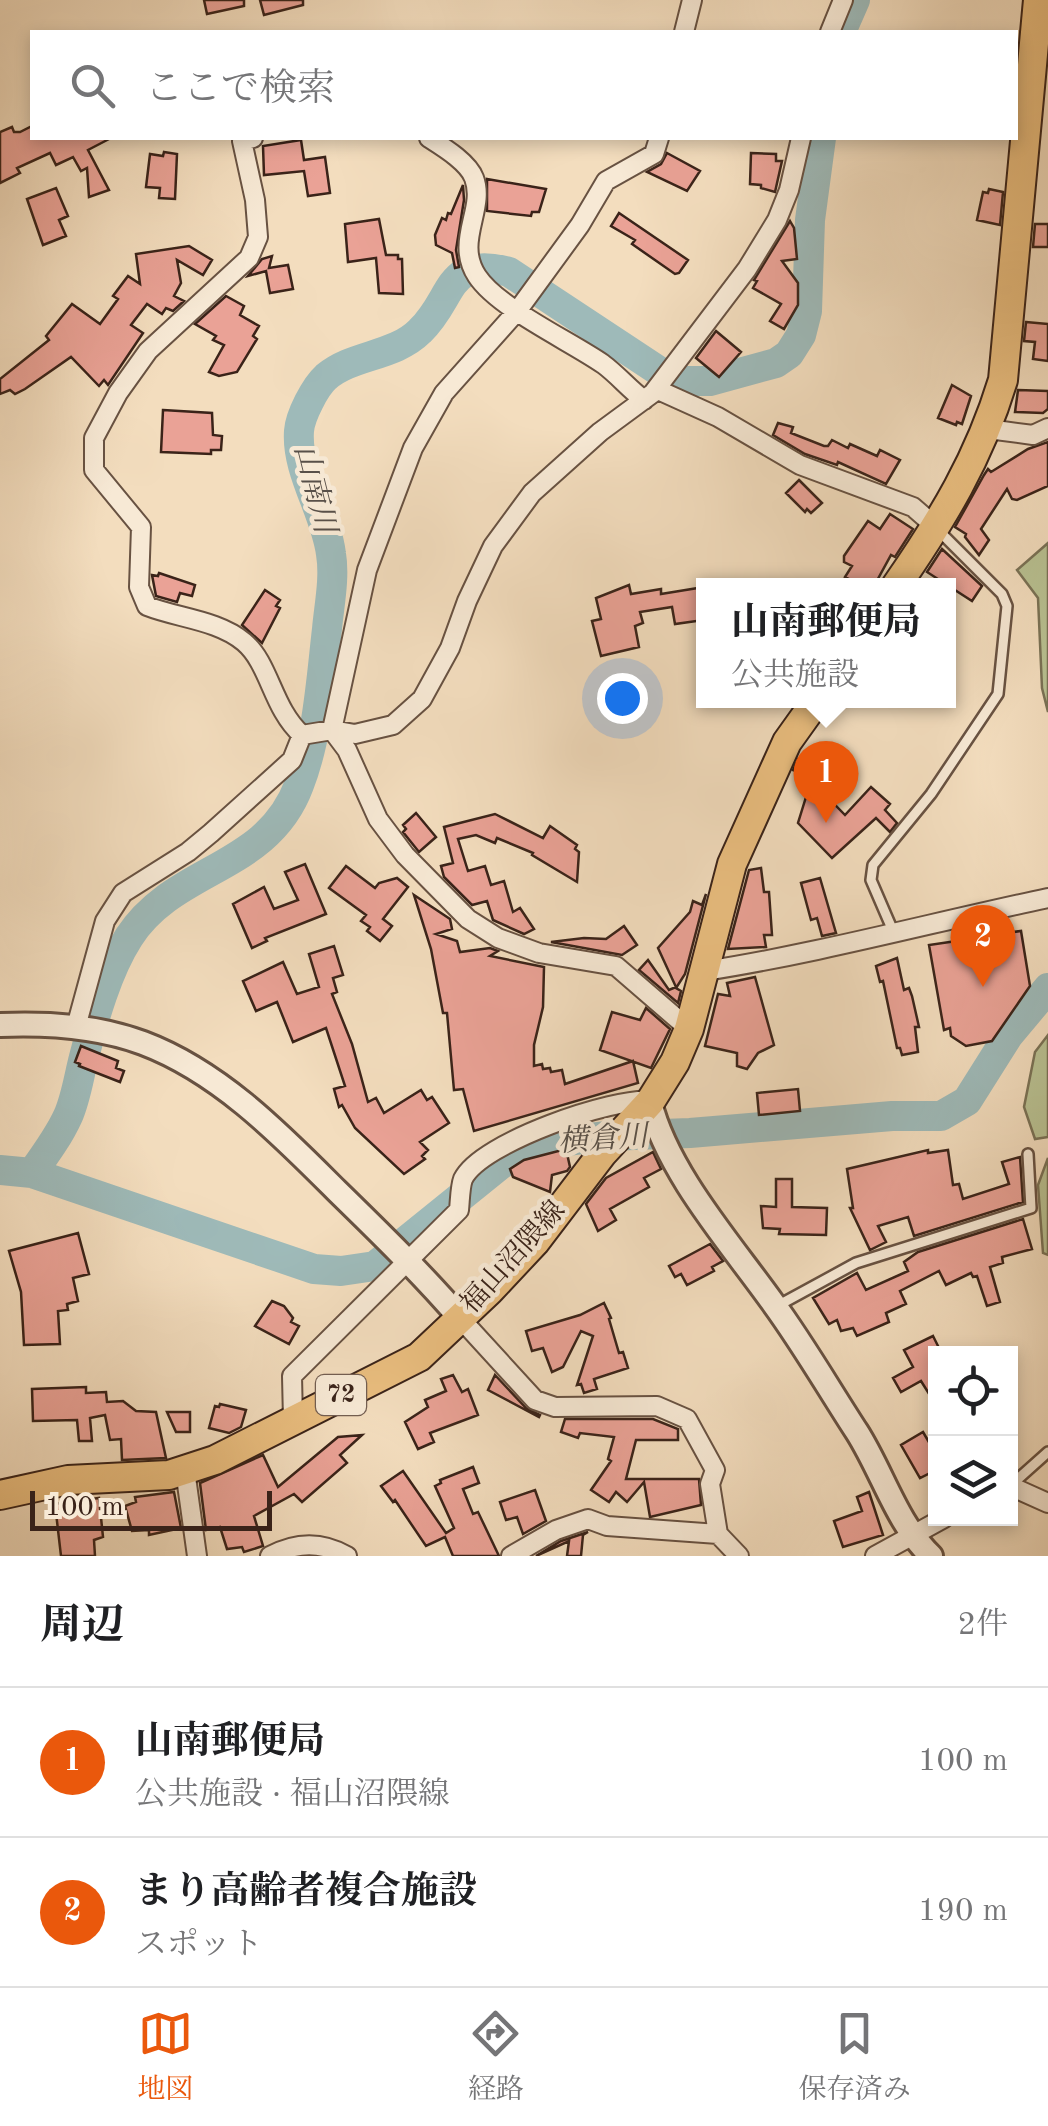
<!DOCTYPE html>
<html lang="ja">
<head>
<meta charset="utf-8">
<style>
  :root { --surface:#fff; --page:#f6f6f6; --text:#202124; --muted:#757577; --line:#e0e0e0; --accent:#ea580c }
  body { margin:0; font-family:"Old Standard TT","Noto Serif JP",serif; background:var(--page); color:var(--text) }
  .controls { position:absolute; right:30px; bottom:30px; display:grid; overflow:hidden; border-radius:0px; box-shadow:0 5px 15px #0003 }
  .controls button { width:90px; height:90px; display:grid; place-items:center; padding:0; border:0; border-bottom:2px solid var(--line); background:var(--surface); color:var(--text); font:50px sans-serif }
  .scale { position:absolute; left:30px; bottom:25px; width:242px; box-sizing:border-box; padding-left:10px; border:5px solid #3a2319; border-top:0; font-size:28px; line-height:35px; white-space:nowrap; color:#3a2319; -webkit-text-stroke:8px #f7e9d5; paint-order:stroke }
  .you { position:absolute; left:622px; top:698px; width:35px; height:35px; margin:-25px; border:8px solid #fff; border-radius:50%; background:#1a73e8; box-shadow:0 0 0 15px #1a73e833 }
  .badge { display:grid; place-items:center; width:65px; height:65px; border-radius:50%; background:var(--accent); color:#fff; font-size:32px; font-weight:700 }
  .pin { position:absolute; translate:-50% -82px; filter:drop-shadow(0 2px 5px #0008) }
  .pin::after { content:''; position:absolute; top:52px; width:35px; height:30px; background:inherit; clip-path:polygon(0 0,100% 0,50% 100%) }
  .popup { position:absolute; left:696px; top:578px; width:260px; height:130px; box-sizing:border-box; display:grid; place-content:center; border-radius:0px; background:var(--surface); filter:drop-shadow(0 2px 8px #0005); font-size:32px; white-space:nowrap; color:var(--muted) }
  .popup b { font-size:38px; color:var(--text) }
  .popup::after { content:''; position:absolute; left:50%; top:100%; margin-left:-20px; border:20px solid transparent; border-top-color:var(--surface) }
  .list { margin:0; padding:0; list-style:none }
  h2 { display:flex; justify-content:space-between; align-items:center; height:130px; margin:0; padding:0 40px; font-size:42px }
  h2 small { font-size:32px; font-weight:400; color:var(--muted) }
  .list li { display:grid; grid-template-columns:65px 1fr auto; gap:30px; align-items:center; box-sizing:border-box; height:150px; padding:0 40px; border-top:2px solid var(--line) }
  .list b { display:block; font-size:38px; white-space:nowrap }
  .list p { margin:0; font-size:32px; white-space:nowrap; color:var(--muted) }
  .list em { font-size:32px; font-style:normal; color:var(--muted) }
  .icon { flex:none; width:55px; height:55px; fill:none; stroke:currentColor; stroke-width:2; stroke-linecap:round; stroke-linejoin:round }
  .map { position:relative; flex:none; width:1048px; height:1556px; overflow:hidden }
  .search { position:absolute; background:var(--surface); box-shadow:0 5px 15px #0003; left:30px; right:30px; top:30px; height:110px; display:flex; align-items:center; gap:25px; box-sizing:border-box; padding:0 35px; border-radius:0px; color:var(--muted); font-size:38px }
  .sheet { height:430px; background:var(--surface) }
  nav { display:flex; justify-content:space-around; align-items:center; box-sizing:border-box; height:140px; border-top:2px solid var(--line); background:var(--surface); font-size:28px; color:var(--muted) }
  nav a { display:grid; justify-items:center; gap:5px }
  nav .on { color:var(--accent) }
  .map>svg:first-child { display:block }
</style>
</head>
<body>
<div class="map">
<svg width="1048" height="1556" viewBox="0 0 1048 1556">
  <rect width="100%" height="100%" fill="#f3ddbe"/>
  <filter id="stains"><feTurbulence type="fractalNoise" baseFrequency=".002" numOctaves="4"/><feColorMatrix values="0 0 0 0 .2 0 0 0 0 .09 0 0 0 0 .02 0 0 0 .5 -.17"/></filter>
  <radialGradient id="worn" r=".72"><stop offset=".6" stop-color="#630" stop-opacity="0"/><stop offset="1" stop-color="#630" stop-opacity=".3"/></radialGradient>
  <!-- green -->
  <path fill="#b9c293" stroke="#7a7256" stroke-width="2.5" d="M1048,543V712L1042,688L1038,598L1017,570Z
    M1048,1035V1137L1035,1139L1024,1107L1035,1052Z
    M1048,1158V1255L1043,1253L1038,1185Z"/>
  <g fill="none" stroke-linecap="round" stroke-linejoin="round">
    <!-- river -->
    <path stroke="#9ebab9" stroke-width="30" d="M841,32L855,0
      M0,1170L32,1173L314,1269L341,1271L375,1266L510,1157L534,1145L607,1136L690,1133L892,1116H941L967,1101L1008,1036L1048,988
      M32,1173C45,1155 59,1136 68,1116C76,1098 79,1076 84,1057C94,1019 107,971 129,937C175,866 267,871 299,785C318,736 321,681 327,629C329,606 335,578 331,554C326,513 296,472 299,431C300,416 315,387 326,377C353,354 394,357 420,331C455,298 445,255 509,272L674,381H710L776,363L789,354L801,335L807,311L810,220L821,138"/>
  </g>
  <!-- building -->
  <path fill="#eaa296" stroke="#3a2319" stroke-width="2.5" d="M204,0H244V6L207,14Z
    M260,0H303V5L264,15Z
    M32,126V138H111L88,150L109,190L89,197L87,168L81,171L73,157L56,165L50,153L17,168L20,173L0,183V132L12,127L14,132H20Z
    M301,140L304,160L325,157L330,193L308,196L304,171L264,175L263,146Z
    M164,152L177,154L175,199L159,198L160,188L146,187L150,154L163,156Z
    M667,153L700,171L687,191L647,172L661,164Z
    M751,153L776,154V161H782L775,192L761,188V185L750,184Z
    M487,179L546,189L539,212H532L531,216L487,211Z
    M463,185L464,200L456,250L459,267L455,268L452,253L436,245L435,235L442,218L446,220L448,213L451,214Z
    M56,188L68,216L59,220L66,236L43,245L27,199Z
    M989,189L1003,192L1000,225L977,220L983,192L988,193Z
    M619,213L688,260L679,273L675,274L632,244L635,240L611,226Z
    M379,219L386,255H398V259H402L403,294L379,293L376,258L348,262L345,224Z
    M790,221L794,228L797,259L782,261L798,283V305L784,329L770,321L781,304L753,288L757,281L754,280Z
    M1035,224H1048V247H1033Z
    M189,246L212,260L203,275L177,260L181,283L174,296L184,301L173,311L166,308L162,314L147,304L131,325L143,333L108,385L104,380L99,386L71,357L25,389L15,394L10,390L0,394V379L49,340L46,336L72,304L100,324L118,299L113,296L128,276L140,284L136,254Z
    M272,256L269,268L288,265L293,289L270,293L266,271L248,276L262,259Z
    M226,296L244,306L240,315L259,326L253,336L257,339L237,372L219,376L209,372L224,345L213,340L216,336L195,324Z
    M1026,322L1048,324V361L1033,359L1035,342L1024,341Z
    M716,331L741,352L719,377L696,358Z
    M952,385L971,396L962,424L957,422L956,425L938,418Z
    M1018,390L1048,391V409L1043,413L1015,412Z
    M163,410L212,413L213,435L222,436L221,450H211V454L161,452Z
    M778,423L793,427L791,433L824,446H828L832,440L848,448L850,444L877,456L880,450L900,460L886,484L838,462L837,465L805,454L773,435Z
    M1048,442V486L1017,500L1012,499L1007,489L981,529L989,540L979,555L965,537L966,534L955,527L984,475L988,469L991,472L1028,449Z
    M799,480L822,503L811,513L807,509L805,512L786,493Z
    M890,514L913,529L895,557L891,555L874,586H845L849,579L845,577L852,566L844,562V556L868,521L880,529Z
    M942,549L982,586L972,601L927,572Z
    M159,573L195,585L192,596L180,593L177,602L156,596L152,575L158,576Z
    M629,585L631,594L661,589V594L704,587V620L675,624L672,607L640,612L643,623L635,626L639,647L601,656L592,621L601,619L596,598Z
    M265,590L280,600L276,606L280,608L262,643L242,625Z
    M798,759L809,763L805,774L845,815L871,787L890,804L885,810L897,823L890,832L876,818L832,858L798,823L806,797L803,774L793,770Z
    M416,813L436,837L419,852L403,832L406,829L403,825Z
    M495,814L543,838L550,826L577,845L575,849L579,852L577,882L532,855L533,853L497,838L495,843L476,835L458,839L468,871L485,866L491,885L504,881L513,912L520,908L534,929L524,934L493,920L487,901L472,905L444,877L441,866L453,863L444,827Z
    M305,864L326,914L265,938L267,941L252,948L233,904L264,887L274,909L298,900L285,872Z
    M346,866L375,888L379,883L397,878L408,887L383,919L392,926L380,941L367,931L370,927L361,921L366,915L329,888Z
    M761,868L764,892H769L772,935H764L766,947L728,949L749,870Z
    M820,878L836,933L822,936L817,918L811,920L801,883Z
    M706,894L685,974L676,988L681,991L678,1003L639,970L648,960L669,990L676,987L658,948L690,912L693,901L702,905Z
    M414,895L450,919L452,929L436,934L457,941L460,952L490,948L498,951L490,956L544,967L543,1007L534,1045V1066L542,1064L543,1069L550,1068L551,1072L562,1070L565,1084L633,1061L638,1083L474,1131L463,1089L454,1090L447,1013H443L431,949Z
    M624,926L637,945L622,955L551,942L584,938L606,939Z
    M1012,928L1013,932L1021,931L1030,986L992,1041L966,1046L951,1036L950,1028L944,1030L929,945L997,935L1000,930Z
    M334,946L343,975L333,978L337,992L332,994L352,1044L368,1102L376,1098L384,1113L421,1090L427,1100L432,1097L449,1123L420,1142L428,1150L422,1156L425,1159L404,1174L355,1128L342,1105L339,1107L334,1089L345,1086L326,1028L293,1042L277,1002L256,1011L243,981L283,962L297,994L319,987L309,954Z
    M897,958L904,990L909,988L912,996L919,1027H915L918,1052L902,1055L900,1048H897L883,981L880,982L876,966Z
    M755,977L774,1045L758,1053L747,1069L737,1066V1053L705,1046L718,994L730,996L727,983Z
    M646,1008L670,1029L651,1068L600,1050L612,1012L640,1020Z
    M81,1046L118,1061L116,1068L124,1071L120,1082L79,1066L80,1064L75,1062Z
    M798,1089L800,1111L759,1115L757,1093Z
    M566,1149L570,1167L567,1171L552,1175L550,1192L513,1177L510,1169L524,1160Z
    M928,1150V1153L948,1150L953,1185L959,1184L963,1199L1009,1184L1002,1162L1020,1157L1023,1202L914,1236L908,1217L878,1226L886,1242L870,1250L850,1208H853L847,1169Z
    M653,1152L661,1169L644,1178L649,1187L610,1209L616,1220L598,1231L586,1204L606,1178Z
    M776,1179H792V1207L827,1208L826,1235L779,1234L780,1229L763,1228L761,1206L776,1207Z
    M1023,1219L1032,1249L1002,1257L1003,1263L990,1267L1000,1302L987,1306L977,1276L973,1277L971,1273L946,1285L939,1271L900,1291L906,1304L886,1313L889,1322L857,1336L853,1328L841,1331L837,1320L829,1324L813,1298L857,1273L866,1290L908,1271L904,1262L918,1252Z
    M78,1233L89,1274L73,1278L78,1301L67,1304L68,1310L58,1311L60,1344L24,1345L21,1292L9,1251Z
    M710,1244L723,1261L712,1267L714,1271L687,1285L681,1274L675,1277L669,1266Z
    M272,1301L284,1306L293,1318L291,1322L299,1326L289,1344L255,1326Z
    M604,1303L611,1318L609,1319L619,1353L623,1352L628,1368L594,1379L597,1389L584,1393L581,1384L577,1385L593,1336L581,1331L563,1367L552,1372L543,1348L532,1351L526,1331L580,1315Z
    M933,1336L942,1354H936V1405L921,1381L901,1392L893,1378L913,1367L904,1350Z
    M453,1375L462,1392L468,1389L478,1415L430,1433L434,1442L418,1449L405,1422L428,1407L425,1400L446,1391L441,1379Z
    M495,1375L526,1408L540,1415L539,1417L488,1390Z
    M86,1387V1393L106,1392L107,1402L123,1401L136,1411L156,1412L166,1458L122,1460L121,1439L110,1440L105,1415L90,1418L92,1441H79L77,1420L33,1421L32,1389Z
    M220,1404L246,1410L241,1427L229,1433L209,1428L215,1406L219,1407Z
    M167,1412H190V1432H176Z
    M565,1419H653L678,1429V1440H636L626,1479H699L701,1505L650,1517L644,1482L627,1502L616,1492L609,1502L591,1490L611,1461L608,1459L614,1437L580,1433L578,1438L561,1432Z
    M923,1432L936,1454V1470L920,1478L901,1445Z
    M362,1435L340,1455L347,1463L302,1502L294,1494L254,1516L263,1546L244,1552L242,1547L227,1549L220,1527L206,1530L200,1483L263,1455L278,1487L338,1437Z
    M473,1467L479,1483L463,1489L473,1514L478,1512L499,1556H453L445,1537L426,1546L395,1500L393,1502L381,1486L403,1471L446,1533L454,1528L435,1486L441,1483L440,1480Z
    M535,1490L546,1521L523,1534L517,1517L506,1520L500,1502Z
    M174,1492L181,1528L149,1535V1530L132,1531L125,1506L136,1502L135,1497Z
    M869,1492L883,1535L843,1547L834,1521L862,1511L857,1497Z
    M99,1498L103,1537L94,1540L95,1556H61L55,1504Z
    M588,1532L583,1535L581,1556H567L569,1541L536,1556L561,1541Z"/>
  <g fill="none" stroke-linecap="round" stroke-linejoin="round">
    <defs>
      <path id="service" d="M893,931L871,880L873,865L931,794L998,694L1007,606L1002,594L936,528
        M779,1305L856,1263L1031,1208L1028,1154
        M1010,1486L1048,1452"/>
      <path id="minor" d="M684,32L692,0
        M830,32L843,0
        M253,138L242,141L255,200L258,237L249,258L148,351L118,393L94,438V470L141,527L139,587L147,606C177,618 218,620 244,642C270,664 272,708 302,735
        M429,138C443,147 468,162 474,178C486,209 454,241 477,276C498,308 570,341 603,364C618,375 629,389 644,400
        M659,138L654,154L606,181L580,225L518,310L444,393L413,448L367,570L332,730L347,750L378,819L405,855L468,919L498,938L539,953L616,966L689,1029
        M656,389L718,417L800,465L913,507L936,527
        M988,429L1033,435L1048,428
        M302,735L332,730L355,734L393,725L422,699L450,648L467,601L493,546L532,493L600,432L653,393L747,269L777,220L789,190L801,138
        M705,971C820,953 934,922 1048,898
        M76,1027L105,921L123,893L188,852L211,833L292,760L302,735
        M460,1318L535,1400L555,1407L657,1406L687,1419L715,1470L710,1484L718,1534L739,1556
        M293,1420L292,1376L459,1210C460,1201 460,1187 463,1179C481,1142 615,1097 650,1101
        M185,1470L197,1556
        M1010,1486L1048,1503
        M270,1556C296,1542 321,1541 347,1556
        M511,1556L556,1530L588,1519L607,1526L718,1534
        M875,1556L944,1518"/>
      <path id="tertiary" d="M0,1025C49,1023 97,1026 143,1043C220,1072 281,1135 337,1191C379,1232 421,1273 460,1318
        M650,1102C667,1172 731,1244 773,1303C803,1344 829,1389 857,1432C883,1473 896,1522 931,1556"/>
      <path id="primary" d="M896,586C943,518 979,459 1003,380L1038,0
        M0,1495L68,1480L169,1475L215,1460L419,1357L490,1290L535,1242L602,1154L650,1102L675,1062L689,1029L732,864L787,742L817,700"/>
    </defs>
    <!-- service casing -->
    <use href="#service" stroke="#685242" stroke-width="14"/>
    <!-- minor casing -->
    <use href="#minor" stroke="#685242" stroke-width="22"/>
    <!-- tertiary casing -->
    <use href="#tertiary" stroke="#685242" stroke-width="28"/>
    <!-- primary casing -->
    <use href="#primary" stroke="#3a2319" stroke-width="32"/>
    <!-- service -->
    <use href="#service" stroke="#f7e9d5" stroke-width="9"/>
    <!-- minor -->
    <use href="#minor" stroke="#f7e9d5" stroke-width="18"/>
    <!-- tertiary -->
    <use href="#tertiary" stroke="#f7e9d5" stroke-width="22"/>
    <!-- primary -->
    <use href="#primary" stroke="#eabe7f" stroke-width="28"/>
  </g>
  <g text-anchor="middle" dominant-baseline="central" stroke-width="9" stroke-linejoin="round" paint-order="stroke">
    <!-- shield labels -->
    <rect fill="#f7e9d5" stroke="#735e51" stroke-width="2.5" x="316" y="1375" width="50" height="40" rx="8"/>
    <g font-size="25" font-weight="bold" fill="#3a2319">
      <text x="341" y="1395">72</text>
    </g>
    <!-- street labels -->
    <g font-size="28" fill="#3a2319" stroke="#f7e9d5">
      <text transform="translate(514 1258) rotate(-48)">福山沼隈線</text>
    </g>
    <!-- water labels -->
    <g font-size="30" font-style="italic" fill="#585049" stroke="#f7e9d5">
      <text transform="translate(314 489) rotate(76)">山南川</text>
      <text transform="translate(603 1140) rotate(-4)">横倉川</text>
    </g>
  </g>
  <rect width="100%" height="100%" filter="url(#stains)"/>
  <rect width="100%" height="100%" fill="url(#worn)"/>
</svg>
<div class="controls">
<button><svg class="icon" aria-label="locate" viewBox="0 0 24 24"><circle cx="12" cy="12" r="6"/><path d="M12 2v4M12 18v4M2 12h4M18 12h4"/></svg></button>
<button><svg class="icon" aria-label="layers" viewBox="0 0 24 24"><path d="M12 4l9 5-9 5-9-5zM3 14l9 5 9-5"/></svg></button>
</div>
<div class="scale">100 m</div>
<div class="you"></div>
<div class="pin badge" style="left:826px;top:823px">1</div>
<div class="popup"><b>山南郵便局</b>公共施設</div>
<div class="pin badge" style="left:983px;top:987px">2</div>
<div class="search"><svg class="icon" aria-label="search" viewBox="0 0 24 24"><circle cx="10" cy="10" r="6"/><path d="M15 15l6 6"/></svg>ここで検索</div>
</div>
<section class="sheet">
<h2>周辺<small>2件</small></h2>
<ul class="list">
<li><span class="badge">1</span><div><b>山南郵便局</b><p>公共施設 · 福山沼隈線</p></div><em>100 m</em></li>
<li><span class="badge">2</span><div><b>まり高齢者複合施設</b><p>スポット</p></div><em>190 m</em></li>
</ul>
</section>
<nav>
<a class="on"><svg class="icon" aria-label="map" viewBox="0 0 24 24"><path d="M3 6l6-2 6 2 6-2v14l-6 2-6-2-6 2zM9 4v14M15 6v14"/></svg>地図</a>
<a><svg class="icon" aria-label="directions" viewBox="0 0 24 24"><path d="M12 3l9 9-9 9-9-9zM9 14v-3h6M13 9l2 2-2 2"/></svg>経路</a>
<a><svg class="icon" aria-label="saved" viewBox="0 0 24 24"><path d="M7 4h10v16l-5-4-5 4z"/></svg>保存済み</a>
</nav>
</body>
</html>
